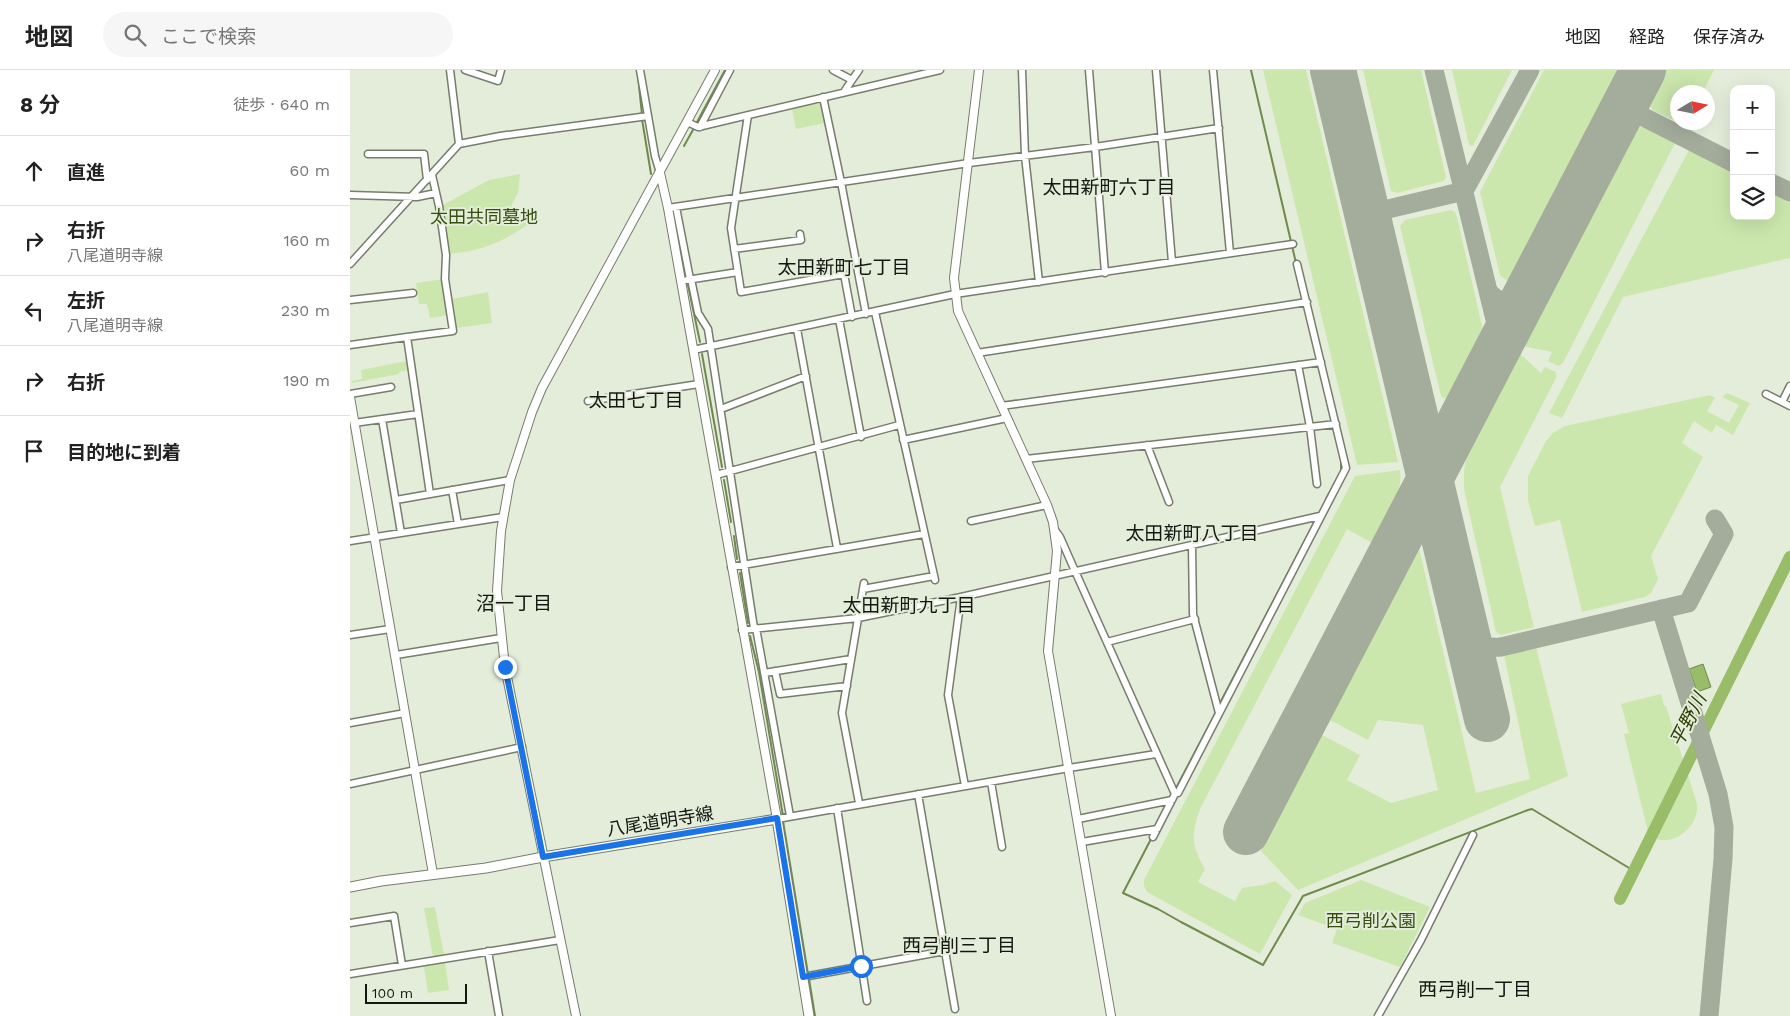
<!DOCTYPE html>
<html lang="ja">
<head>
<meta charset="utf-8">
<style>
  :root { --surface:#fff; --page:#f6f6f6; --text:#222; --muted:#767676; --line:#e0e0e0 }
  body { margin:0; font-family:"Work Sans","Noto Sans JP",sans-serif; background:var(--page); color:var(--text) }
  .controls { position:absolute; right:15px; top:15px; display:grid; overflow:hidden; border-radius:10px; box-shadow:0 5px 20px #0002 }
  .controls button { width:45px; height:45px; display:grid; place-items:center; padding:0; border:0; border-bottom:1px solid var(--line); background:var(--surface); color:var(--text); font:25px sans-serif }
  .compass { position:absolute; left:1320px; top:15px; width:45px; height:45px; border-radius:50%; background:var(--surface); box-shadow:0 5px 20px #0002; rotate:80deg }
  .scale { position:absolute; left:15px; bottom:12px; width:102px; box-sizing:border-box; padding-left:5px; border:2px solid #141711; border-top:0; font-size:14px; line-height:18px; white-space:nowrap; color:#141711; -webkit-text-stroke:4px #e4edda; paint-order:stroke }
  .stop { position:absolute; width:15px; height:15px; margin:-11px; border:4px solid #1a73e8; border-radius:50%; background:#fff }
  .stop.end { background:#1a73e8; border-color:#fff; box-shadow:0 1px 5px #0008 }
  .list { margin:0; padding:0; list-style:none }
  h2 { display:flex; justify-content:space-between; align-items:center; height:65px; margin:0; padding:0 20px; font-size:21px }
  h2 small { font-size:16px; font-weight:400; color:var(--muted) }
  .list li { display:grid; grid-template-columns:32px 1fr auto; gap:15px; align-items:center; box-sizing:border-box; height:70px; padding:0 20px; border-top:1px solid var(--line) }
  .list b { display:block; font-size:19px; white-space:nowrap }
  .list p { margin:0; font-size:16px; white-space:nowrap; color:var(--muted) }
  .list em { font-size:16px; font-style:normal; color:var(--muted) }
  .icon { flex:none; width:28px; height:28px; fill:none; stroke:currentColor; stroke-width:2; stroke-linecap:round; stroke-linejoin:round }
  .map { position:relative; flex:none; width:1440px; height:946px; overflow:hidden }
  header { display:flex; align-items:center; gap:30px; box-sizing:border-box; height:70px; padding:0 25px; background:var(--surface); border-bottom:1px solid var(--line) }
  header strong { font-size:24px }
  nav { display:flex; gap:28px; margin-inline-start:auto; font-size:18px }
  .search { width:350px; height:45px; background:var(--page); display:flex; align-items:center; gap:12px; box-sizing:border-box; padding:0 18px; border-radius:28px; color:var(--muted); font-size:19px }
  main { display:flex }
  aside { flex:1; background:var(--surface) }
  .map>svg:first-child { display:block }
</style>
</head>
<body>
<header>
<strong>地図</strong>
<div class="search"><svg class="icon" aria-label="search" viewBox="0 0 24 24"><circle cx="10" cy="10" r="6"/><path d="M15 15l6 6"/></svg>ここで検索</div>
<nav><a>地図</a><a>経路</a><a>保存済み</a></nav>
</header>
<main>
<aside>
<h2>8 分<small>徒歩 · 640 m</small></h2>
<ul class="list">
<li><svg class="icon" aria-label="ahead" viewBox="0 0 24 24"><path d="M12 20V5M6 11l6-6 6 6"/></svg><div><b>直進</b></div><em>60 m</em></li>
<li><svg class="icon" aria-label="right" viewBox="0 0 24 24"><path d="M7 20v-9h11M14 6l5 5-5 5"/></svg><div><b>右折</b><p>八尾道明寺線</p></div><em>160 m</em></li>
<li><svg class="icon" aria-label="left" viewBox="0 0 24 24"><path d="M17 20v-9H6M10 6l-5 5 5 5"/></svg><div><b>左折</b><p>八尾道明寺線</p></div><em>230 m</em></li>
<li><svg class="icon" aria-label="right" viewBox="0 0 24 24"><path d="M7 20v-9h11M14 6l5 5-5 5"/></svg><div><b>右折</b></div><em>190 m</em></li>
<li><svg class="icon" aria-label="arrive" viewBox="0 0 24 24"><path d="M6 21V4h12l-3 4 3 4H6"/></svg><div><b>目的地に到着</b></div></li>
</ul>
</aside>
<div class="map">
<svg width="1440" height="946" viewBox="0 0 1440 946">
  <rect width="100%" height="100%" fill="#e4edda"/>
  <!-- green -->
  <path fill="#cce7ae" d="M913,0H956L1048,392L1007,395Z
    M1013,0H1071L1096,107L1094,111L1047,123L1041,121Z
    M1102,0H1162L1123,76L1119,75Z
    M1194,0H1268L1160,209L1156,210L1150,205L1130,122Z
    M1315,0H1364L1353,22H1328V52L1304,41L1298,34Z
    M471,33L475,53L446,59L442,39Z
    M1286,56L1298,58L1325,73L1213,293L1208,296L1198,291L1202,282L1173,276L1280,64Z
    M1339,80L1384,103V146H1421V122L1440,132V188L1273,227L1212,348L1199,343Z
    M170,104L168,123L161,136L181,153C151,172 134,181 97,184L91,136L139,110Z
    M1101,140L1105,142L1107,147L1133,260L1097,329L1092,327L1090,322L1050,156L1055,150Z
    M94,209L99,245L80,248L77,234H69L66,213Z
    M138,222L142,253L106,258L102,229Z
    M1168,282L1191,303L1195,297L1206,302V308L1150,417L1184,557L1151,565L1146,562L1114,419V401L1117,384Z
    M57,291L59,300L49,302V304L2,313L1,311L12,309L11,300Z
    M1377,323L1400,333L1383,365L1366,355L1362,363L1344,351L1332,373L1353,387L1301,486L1308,509L1301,523L1295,527L1232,542L1210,450L1185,456L1178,430V406L1196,371L1203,363L1215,356L1360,325L1365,328L1357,341L1379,353L1389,335L1372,327Z
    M1050,400C1053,427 1036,450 1024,474L997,459L850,739C841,765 841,775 855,799L848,812L885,831L892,818L912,815L925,811L942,825L910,884L797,822L794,816V810L1005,406Z
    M1069,478L1126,723L1180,709L1154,585L1186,577L1218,706L948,820L911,781L972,665L1010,685L997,710L1041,733L1088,720L1073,655L1028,650L1018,670L978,649Z
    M1311,624L1314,636H1316L1347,734C1350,761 1313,783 1298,762L1274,664L1279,663L1271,634Z
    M1011,810L1080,837L1050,897L982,873L987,859L948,845L955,833Z
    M85,837L94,885L83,887L74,838Z
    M95,893L99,920L78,923L74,897Z"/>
  <!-- water -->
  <path fill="#98bc68" stroke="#708a4e" d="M1353,594L1361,617L1347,622L1339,599Z"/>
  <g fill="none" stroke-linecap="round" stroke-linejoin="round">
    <!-- stream -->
    <path stroke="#708a4e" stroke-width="2" d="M901,0L946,193
      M288,6L292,45
      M292,49L301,104
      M346,54L375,0
      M334,76L344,58
      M333,190L336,207
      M338,215L350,272
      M352,284L372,397
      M374,410L381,452
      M976,429L991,401V390
      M384,466L387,489
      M390,503L398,553
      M400,566L409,602L433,746
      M869,635L966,449
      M825,720L866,642
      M433,751L458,904
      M801,769L773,823L808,839L831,852L913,895L953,826L1178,740L1182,739L1284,801
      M459,909L465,946"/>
    <!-- river -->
    <path stroke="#98bc68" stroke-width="12" d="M1270,829L1440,487"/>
    <!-- taxiway -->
    <path stroke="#a4ac9c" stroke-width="19" d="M1084,0L1151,274
      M1274,37L1384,93
      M1421,113L1440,122
      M1017,144L1114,121L1180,0
      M1138,221C1150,236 1161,233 1177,225
      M1311,539L1368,724L1374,757L1373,789L1359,946
      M1117,563C1128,573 1135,579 1151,577L1338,533L1374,464L1365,449"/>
    <!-- runway -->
    <path stroke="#a4ac9c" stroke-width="46" d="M983,0L1137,649
      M896,762L1293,0"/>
    <defs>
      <path id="minor" d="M100,0L109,74
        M115,0L148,11L151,0
        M290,0L305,86L310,103
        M483,0L502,10L494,22
        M672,0L675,86L689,212
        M739,0L755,203
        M806,0L822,192
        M863,0L880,183
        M502,10L509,0
        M473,27L491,112L516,244
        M398,45L381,158L391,222L494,204L502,247
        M337,52L348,57L590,0
        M350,57L380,0
        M18,84H74L77,110
        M0,125L67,127L86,123
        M326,137L340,209
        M318,138L619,93L745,77L869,58
        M384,179L451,170L450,164
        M0,194L109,74L150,66L298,46
        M341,209L348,243L358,259L404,558
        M337,210L388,202
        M0,230L63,223
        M525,242L585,510
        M489,249L511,367
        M447,259L487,478
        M57,267L103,261L95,209L96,185L89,136L82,105
        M0,275L57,267L80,424L160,410
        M343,280L605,224L943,174
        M627,283L957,232
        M948,295L960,357L967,414
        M0,324L41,317
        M1416,324L1440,336
        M238,331L349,314
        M1432,332L1440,316
        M651,336L971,292
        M371,339L456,306
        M32,349L51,463
        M4,353L68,344
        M553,370L657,348
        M797,375L819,432
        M676,389L986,354
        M366,405L549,355
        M102,420L108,454
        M46,430L80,424
        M621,451L697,435
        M705,460L710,467L725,501L825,724
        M0,471L153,447
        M842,475L843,544L869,643
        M381,497L574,464
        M513,519L584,506
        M611,527L598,625L615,716
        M406,558L440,746
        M392,560L508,548L611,527L970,446
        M0,565L40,559
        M757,572L845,549
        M46,585L151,568
        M425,601L430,624L497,616
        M414,603L501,589
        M0,653L55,643
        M641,712L652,777
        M0,714L172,677
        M568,724L605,939
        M509,733L492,643L514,513
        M487,738L517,931
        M427,749L719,698L806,684
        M728,749L822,730
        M803,767L825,724L828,723L996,398L947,194
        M732,772L807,759
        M0,853L44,846L52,895
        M138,881L149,946
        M0,904L210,870
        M453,907L595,881
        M1028,946L1071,870L1123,765"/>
      <path id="tertiary" d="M629,0L604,208L608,241L697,435L703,452L707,481L698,581L761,946
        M310,103L318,138L427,749
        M0,327L83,804
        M226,946L155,597L147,521L151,461L160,410L182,342L192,318L365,0"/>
      <path id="secondary" d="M0,817L31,811L136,798L193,787L427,749L459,946"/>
    </defs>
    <!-- minor casing -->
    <use href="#minor" stroke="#757d6c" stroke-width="9"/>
    <!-- tertiary casing -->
    <use href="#tertiary" stroke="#757d6c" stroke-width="10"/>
    <!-- secondary casing -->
    <use href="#secondary" stroke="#757d6c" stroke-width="11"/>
    <!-- minor -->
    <use href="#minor" stroke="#fff" stroke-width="6"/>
    <!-- tertiary -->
    <use href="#tertiary" stroke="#fff" stroke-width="8"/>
    <!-- secondary -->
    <use href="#secondary" stroke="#fff" stroke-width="9"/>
  </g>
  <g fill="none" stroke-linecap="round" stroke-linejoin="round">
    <!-- route -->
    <path stroke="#1a73e8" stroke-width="6" d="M155,597L193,787L427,748L453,907L511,896"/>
  </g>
  <g text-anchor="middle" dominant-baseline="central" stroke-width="4" stroke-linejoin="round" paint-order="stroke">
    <!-- park labels -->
    <g font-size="18" fill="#374e11" stroke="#e4edda">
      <text x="134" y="146">太田共同墓地</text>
      <text x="1021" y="850">西弓削公園</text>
    </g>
    <!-- street labels -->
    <g font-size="18" fill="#141711" stroke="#e4edda">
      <text transform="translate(310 751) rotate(-9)">八尾道明寺線</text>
    </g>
    <!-- neighbourhood labels -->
    <g font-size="19" fill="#141711" stroke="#e4edda">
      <text x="759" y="117">太田新町六丁目</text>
      <text x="494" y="197">太田新町七丁目</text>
      <text x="286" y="330">太田七丁目</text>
      <text x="842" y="463">太田新町八丁目</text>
      <text x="164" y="533">沼一丁目</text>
      <text x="559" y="535">太田新町九丁目</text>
      <text x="609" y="875">西弓削三丁目</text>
      <text x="1125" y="919">西弓削一丁目</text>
    </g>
    <!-- water labels -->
    <g font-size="19" font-style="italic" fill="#293f00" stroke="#e4edda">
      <text transform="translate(1338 650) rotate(-63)">平野川</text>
    </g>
  </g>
</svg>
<div class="controls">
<button>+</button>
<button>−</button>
<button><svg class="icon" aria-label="layers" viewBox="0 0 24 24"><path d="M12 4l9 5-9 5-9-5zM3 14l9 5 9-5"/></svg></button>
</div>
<svg class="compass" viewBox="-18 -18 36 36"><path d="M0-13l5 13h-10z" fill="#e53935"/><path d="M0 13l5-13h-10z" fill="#767676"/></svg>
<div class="scale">100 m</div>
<div class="stop" style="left:511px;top:896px"></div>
<div class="stop end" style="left:155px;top:597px"></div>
</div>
</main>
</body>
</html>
